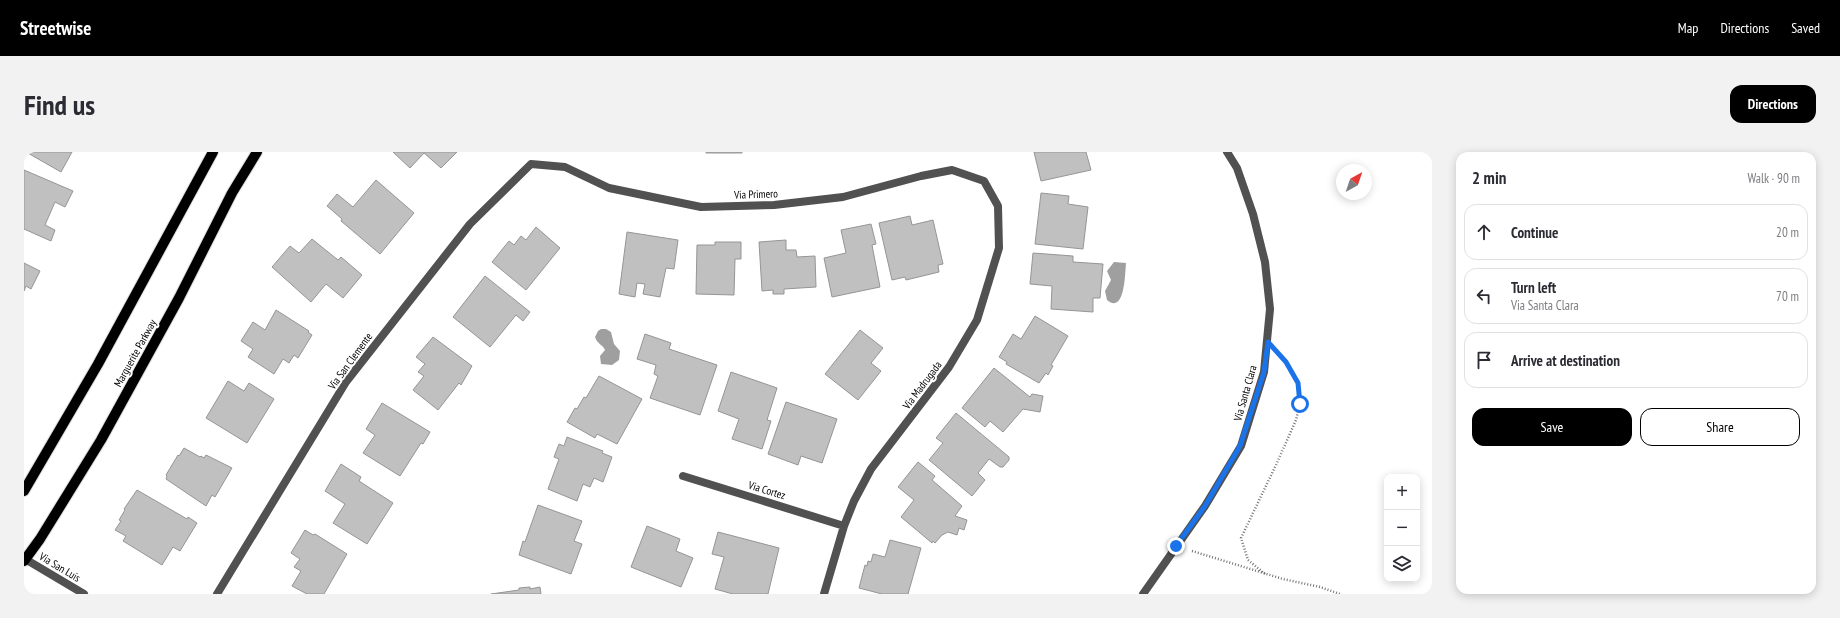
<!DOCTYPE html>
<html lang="en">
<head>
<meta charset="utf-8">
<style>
  :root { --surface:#fff; --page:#f2f2f3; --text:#2b2b33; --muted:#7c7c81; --line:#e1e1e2; --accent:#000 }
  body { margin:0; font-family:"PT Sans Narrow",sans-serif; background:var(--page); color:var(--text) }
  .controls { position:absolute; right:12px; bottom:12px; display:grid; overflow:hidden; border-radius:8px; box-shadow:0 2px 10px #0003 }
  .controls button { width:36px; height:36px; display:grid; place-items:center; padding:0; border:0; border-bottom:1px solid var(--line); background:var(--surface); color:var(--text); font:20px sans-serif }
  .compass { position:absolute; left:1312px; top:12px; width:36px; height:36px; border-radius:50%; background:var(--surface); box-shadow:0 2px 10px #0003; rotate:40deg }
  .stop { position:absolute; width:12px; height:12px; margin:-9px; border:3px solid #1a73e8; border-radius:50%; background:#fff }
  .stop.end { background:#1a73e8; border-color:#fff; box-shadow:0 1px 4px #0008 }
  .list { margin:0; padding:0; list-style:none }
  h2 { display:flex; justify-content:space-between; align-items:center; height:52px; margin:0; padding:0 16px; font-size:17px }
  h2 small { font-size:13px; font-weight:400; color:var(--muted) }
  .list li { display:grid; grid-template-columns:26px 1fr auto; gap:12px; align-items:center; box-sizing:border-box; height:56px; margin:0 8px 8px; padding:0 8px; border:1px solid var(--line); border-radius:12px }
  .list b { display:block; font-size:15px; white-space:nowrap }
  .list p { margin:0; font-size:13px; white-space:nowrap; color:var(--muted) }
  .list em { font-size:13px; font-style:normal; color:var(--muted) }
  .actions { display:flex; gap:8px; padding:12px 16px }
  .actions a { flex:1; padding:9px 0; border:1px solid var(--accent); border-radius:12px; text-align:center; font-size:14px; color:var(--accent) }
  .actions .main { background:var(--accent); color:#fff }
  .icon { flex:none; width:22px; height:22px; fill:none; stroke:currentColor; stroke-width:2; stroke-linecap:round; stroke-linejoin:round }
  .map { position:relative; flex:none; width:1408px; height:442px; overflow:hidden; border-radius:12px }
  header { display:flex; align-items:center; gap:24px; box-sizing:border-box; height:56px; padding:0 20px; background:var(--accent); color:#fff }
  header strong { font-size:19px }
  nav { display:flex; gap:22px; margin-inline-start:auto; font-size:14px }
  .intro { display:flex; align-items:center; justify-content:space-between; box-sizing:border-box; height:96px; padding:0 24px }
  h1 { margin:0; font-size:28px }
  .button { padding:10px 18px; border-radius:12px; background:var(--accent); color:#fff; font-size:14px; font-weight:700 }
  main { display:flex; gap:24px; padding:0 24px }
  aside { flex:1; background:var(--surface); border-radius:12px; box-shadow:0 2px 10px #0003 }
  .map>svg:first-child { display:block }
</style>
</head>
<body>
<header>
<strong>Streetwise</strong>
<nav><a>Map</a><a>Directions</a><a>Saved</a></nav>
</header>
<div class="intro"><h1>Find us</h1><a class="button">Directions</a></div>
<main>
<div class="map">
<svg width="1408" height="442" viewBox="0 0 1408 442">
  <rect width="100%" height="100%" fill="#fff"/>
  <!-- water -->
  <path fill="#9f9f9f" d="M1090,110L1102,111C1101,121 1101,163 1083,148L1081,139L1087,128L1083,119Z
    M577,177H582L587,180L590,192L596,199L595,208L588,213L577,212L576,204L581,198C579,193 573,192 571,185L574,179Z"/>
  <!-- building -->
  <path fill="#c0c0c0" stroke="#959595" d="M2,0H48L37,20Z
    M369,0H433L417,16L400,1L386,16Z
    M682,0H718V1H682Z
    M1010,0H1062L1067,18L1017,29Z
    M0,18L49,39L41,55L31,50L21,73L31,78L27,89L0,77Z
    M352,28L390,61L356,102L317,69L318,67L303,54L313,42L329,55Z
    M1017,41L1045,44L1044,52L1064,55L1059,97L1011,92Z
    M886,64L888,73L909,68L919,112L914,113L915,120L882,128L881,125L868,128L855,71Z
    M847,72L852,92L848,93L856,135L808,145L800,106L822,101L817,78Z
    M512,75L536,96L502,138L468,110L485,89L490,93L497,84L502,88Z
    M603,80L654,88L650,117L642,116L636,145L619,142L621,132L613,131L611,145L595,142Z
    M288,87L314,108L317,105L338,123L319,146L302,132L287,150L248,115L266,94L275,101Z
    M762,88V98H772L773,105L791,104L792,135L760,137V142H749V138L738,139L735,90Z
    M691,90H717V107H711L710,143L672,142L673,93H691Z
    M1009,101L1049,104V110L1079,112L1076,146H1069V160L1027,157L1028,134L1006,132Z
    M0,111L16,119L7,137L2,134L0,139Z
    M461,124L506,160L499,169L492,163L466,195L429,165Z
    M252,158L285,179L284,180L288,183L274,206L270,203L265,211L259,207L250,222L224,205L229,197L217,189L229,170L241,178Z
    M1011,164L1044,184L1027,213L1029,214L1024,223L1022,221L1015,231L982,212L983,210L975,205L989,182L997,187Z
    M836,178L859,196L847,211L857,219L834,248L801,222Z
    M621,182L647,191L645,197L693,213L676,263L626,246L634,224L630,222L632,213L613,207Z
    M409,185L448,214L437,233L435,231L414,258L389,238L400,224L394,220L401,212L392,205Z
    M970,216L1006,245L1008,242L1019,244L1016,260L999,257L979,280L966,269L961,275L938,256Z
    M707,220L753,236L743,268L747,269L738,297L708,287L715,267L694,259Z
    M575,224L618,247L593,292L573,282L571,286L543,270L551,256L553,257L560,245L562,246Z
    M204,229L220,239L225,231L250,247L223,291L182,266Z
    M762,250L813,267L798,311L777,304L774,313L744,302Z
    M358,251L406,280L399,292L397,291L376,324L339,301L351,283L342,277Z
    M932,261L985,305V308L979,315H976L965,307L954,321L961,328L948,344L905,308L919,291L912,286Z
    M543,285L579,299L578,301L588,305L579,330L570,326L566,335L559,332L553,349L524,337L535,307L530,305L535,292L540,294Z
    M160,296L176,305L177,304L180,306L182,303L208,316L191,345L188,343L182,354L142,327L143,324L142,323L154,303L155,304Z
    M894,310L911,324L908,328L938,354L931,364L943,368L940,378L935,376L933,383L924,380L918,383L911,391L909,389L908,391L877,365L890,348L874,335Z
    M317,312L337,325L335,329L369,351L343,392L309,371L321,352L301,339Z
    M113,338L163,367L164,365L173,371L156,399L149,395L138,413L99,389L102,384L91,378L97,369L95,368L101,358L100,357Z
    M514,353L558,369L550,389L558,392L547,422L495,403L499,389L501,390Z
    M623,374L656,387L652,399L669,406L657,435L607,415Z
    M281,378L289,383L291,382L323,402L300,442H283L268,434L277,419L270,415L276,407L267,401Z
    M694,380L755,396L744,442H709L691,437L700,405L688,402Z
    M866,388L897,396L884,442H858L835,436L841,413L843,414L844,409L847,410L849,402L861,405Z
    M506,435V437L516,435L517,442H467L495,438V436Z"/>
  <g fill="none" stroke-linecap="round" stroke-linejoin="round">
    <defs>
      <path id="primary" d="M0,339L74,212L189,0
        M0,409L16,387L77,288L155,146L208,41L233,0"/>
    </defs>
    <!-- primary casing -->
    <use href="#primary" stroke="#dbdbdb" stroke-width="12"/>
    <!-- path -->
    <path stroke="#737373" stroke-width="2.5" stroke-dasharray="1 2" stroke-linecap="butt" d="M1168,399L1259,427L1296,435L1316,442
      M1241,422L1224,408L1217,386L1252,313L1272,268L1276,252L1274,231L1258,205"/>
    <!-- street -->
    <path stroke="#515151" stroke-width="8" d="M659,324L820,374
      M1,407L60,442
      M193,442L322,230L446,72L507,12L541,15L585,36L677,55L750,53L819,45L897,24L928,18L960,29L974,54L975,96L953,168L925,215L847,317L830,349L820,374L800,442
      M1119,442L1181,354L1217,294L1240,220L1246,157L1241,110L1229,62L1213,16L1203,0"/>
    <!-- primary -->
    <use href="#primary" stroke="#000" stroke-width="10"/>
  </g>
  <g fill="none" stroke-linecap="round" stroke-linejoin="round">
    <!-- route -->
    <path stroke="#1a73e8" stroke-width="5" d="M1152,394L1181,354L1216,294L1240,220L1244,190L1262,210L1274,231L1276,252"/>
  </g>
  <g text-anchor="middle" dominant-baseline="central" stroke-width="4" stroke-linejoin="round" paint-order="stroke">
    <!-- street labels -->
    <g font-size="11" fill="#000" stroke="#fff">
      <text transform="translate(732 42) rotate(-2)">Via Primero</text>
      <text transform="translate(111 201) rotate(-61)">Marguerite Parkway</text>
      <text transform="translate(326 209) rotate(-54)">Via San Clemente</text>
      <text transform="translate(898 233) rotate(-53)">Via Madrugada</text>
      <text transform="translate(1221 241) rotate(-74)">Via Santa Clara</text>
      <text transform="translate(743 338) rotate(17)">Via Cortez</text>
      <text transform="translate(36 415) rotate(31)">Via San Luis</text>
    </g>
  </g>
</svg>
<div class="controls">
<button>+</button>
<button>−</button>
<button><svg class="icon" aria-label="layers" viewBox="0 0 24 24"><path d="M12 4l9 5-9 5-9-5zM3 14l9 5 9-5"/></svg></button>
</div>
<svg class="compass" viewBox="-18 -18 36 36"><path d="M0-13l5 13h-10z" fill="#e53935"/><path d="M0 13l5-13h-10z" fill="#7c7c81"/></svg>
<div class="stop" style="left:1276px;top:252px"></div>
<div class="stop end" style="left:1152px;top:394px"></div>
</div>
<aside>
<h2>2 min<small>Walk · 90 m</small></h2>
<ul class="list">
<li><svg class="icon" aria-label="ahead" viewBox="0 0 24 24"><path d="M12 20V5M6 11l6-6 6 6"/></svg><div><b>Continue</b></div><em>20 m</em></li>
<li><svg class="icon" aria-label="left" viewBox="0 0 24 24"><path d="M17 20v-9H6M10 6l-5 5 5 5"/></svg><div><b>Turn left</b><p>Via Santa Clara</p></div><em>70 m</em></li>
<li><svg class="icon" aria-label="arrive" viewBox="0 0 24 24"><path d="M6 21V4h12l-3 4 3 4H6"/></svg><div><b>Arrive at destination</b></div></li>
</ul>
<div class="actions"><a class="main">Save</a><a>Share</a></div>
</aside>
</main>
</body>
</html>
